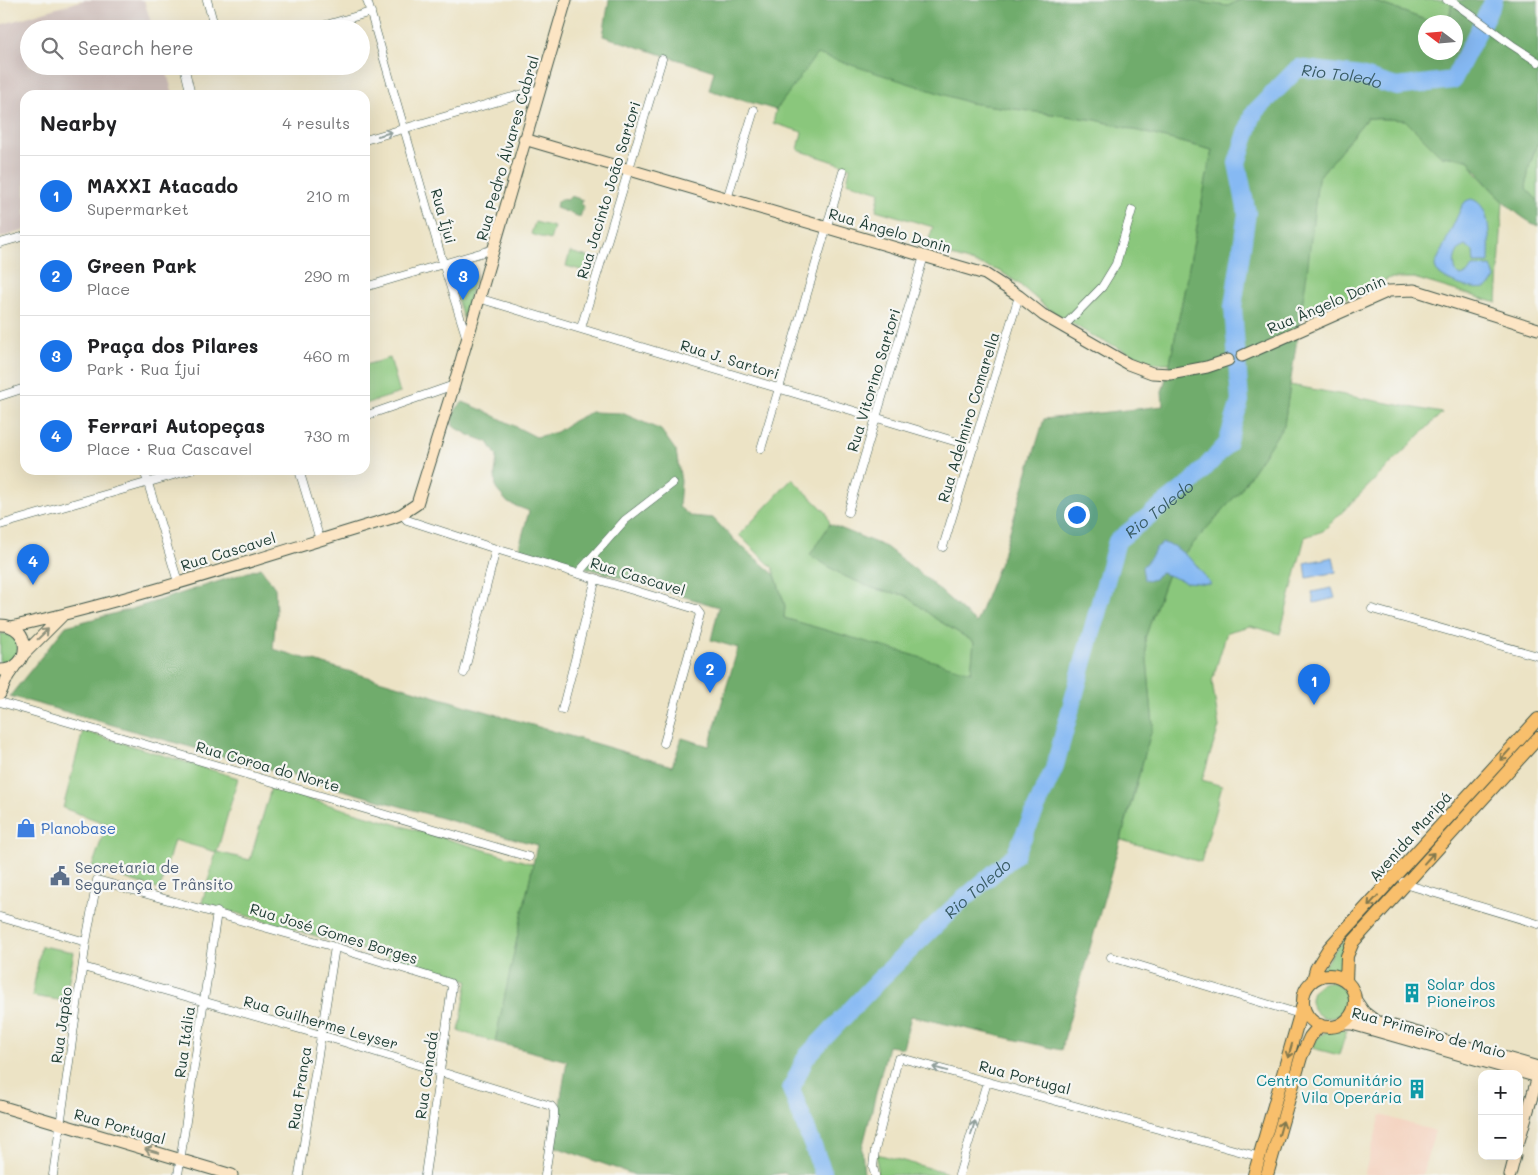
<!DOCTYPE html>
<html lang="en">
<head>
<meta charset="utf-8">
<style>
  :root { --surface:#fff; --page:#f6f6f6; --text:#202124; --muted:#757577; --line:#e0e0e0; --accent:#1a73e8 }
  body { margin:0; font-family:Mali,sans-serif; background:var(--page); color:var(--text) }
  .controls { position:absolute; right:15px; bottom:15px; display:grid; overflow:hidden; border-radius:10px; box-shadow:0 5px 20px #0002 }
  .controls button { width:45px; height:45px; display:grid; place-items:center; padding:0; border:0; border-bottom:1px solid var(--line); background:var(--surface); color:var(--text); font:25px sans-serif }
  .compass { position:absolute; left:1418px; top:15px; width:45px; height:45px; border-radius:50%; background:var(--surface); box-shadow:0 5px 20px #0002; rotate:286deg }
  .you { position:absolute; left:1076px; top:514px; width:18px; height:18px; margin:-12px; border:4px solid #fff; border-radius:50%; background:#1a73e8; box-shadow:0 0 0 8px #1a73e833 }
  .badge { display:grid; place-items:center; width:32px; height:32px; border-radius:50%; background:var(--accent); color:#fff; font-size:16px; font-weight:700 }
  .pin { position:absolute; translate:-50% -41px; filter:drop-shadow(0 1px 2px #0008) }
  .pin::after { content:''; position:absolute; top:26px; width:18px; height:15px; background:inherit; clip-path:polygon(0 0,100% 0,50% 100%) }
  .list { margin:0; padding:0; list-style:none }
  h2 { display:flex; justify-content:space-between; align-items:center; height:65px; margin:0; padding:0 20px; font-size:21px }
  h2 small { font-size:16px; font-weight:400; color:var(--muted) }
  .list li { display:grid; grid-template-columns:32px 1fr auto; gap:15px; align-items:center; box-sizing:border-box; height:80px; padding:0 20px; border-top:1px solid var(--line) }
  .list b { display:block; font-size:19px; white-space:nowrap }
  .list p { margin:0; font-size:16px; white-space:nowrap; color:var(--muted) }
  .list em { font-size:16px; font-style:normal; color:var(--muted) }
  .icon { flex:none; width:28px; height:28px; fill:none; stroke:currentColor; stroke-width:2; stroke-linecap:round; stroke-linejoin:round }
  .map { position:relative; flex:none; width:1538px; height:1175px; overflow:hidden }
  .search { position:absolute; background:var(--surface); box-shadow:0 5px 20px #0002; left:20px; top:20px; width:350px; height:55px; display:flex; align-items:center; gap:12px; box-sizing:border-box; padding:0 18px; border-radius:28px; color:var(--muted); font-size:19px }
  .panel { position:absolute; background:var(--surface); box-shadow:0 5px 20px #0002; left:20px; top:90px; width:350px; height:385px; border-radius:15px }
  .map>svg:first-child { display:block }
</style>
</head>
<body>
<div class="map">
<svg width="1538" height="1175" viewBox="0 0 1538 1175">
  <rect width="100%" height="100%" fill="#f6f6f2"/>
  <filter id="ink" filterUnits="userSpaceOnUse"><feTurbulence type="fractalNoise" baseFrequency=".02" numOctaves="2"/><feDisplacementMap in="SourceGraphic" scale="10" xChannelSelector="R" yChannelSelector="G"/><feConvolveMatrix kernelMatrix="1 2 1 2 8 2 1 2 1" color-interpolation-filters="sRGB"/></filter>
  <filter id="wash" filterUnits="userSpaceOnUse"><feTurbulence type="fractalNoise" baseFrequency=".0096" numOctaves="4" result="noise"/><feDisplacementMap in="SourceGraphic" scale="20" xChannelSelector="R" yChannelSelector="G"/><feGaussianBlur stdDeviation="1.12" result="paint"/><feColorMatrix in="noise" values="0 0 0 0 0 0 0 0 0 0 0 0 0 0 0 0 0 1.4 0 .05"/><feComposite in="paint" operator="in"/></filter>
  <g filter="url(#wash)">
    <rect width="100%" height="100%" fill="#ece3c5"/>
    <!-- built -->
    <path fill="#f4d3c0" d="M1381,1115L1435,1131L1422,1175H1364Z"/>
    <!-- industrial -->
    <path fill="#d0c0bc" d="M84,0H144L153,29H29V66H165L173,95H25V230L0,238V25Z"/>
    <!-- green -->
    <path fill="#8ac77c" stroke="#548258" d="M1182,0H1240L1228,6Z
      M1371,0H1452L1449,22H1431Z
      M817,53L970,103L1096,120L1212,150L1170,363H1153L1094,337L1047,308L1019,284L1000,271L926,248L933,227L876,210L880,192L847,182L850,167L798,150L802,132L773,123L776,110Z
      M1367,118L1405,120L1441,156L1468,159L1476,173L1503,201L1497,303L1414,278H1390L1300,320L1318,178Z
      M1538,142V201L1526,188L1529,167Z
      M535,222L554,227L550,240L531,234Z
      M570,252L592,258L588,272L566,266Z
      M476,275L463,318L452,283Z
      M390,358L400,393L365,404V365Z
      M1290,385L1442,413L1323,531L1305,537L1280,634L1250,626L1227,632L1212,681L1219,727L1202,780L1222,786L1201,862L1121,840L1153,725L1145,638L1169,571L1239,492L1284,425Z
      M792,479L826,512L830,524L810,555L844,576L875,589L905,595L936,619L974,642L971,673L784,618L785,606L773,568L739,535Z
      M0,634C24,631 24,666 0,662Z
      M83,731L238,778L217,852L250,860L271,788L533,864L495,1042L459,1031L468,980L202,903L216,852L174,840L160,890L92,867L107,824L63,808Z
      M1352,931L1354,934L1342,974L1329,970L1320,972L1334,951Z
      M41,946L74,952L65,1001L32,996Z
      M1311 1000a18 18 0 1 1 36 0a18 18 0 1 1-36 0Z
      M1334,1028H1339L1347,1030L1339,1055L1312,1048C1315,1037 1323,1033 1334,1028Z
      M877,1154L952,1174V1175H877Z"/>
    <!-- forest -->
    <path fill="#6fac6c" stroke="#477450" d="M609,0H1182L1228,6L1240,0H1371L1431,22H1426V52H1456V22H1449L1452,0H1538V142L1529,167L1526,188L1538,201V226C1515,217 1481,180 1468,159L1441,156L1405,120L1367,118L1318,178L1307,273L1284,425L1239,492L1169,571L1145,638L1153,725L1061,1050L911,1016L903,1048L888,1046L862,1149L864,1175H789L784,1173L769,1175H635L553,1146L567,1061L495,1042L537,845L10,696L66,626L132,609L261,568L275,588L276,614L273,649L672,766L682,738L709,746L738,648L711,640L719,607L519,548L529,511L508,503L496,489L495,474L497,456L488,442L469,435L453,426C452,414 455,409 463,402L487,412L536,437L557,432L573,421L591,412L622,413L661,430L676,451L681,481L679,507L690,516L713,518L733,539L775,575L785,606L784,618L971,672L974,642L936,619L905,595L875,589L844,576L810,555L830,524L886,547L926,578L976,623L1002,557L1044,419L1163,406L1162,392L1170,363L1212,150L1096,120L970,103L817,54L776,110L709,90L714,71L603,36Z
      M571,196L583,200L581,204L584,206L580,217L556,208L557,202L560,199L567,200Z"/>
    <!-- water -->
    <path fill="#86b9f3" stroke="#527b94" d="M1471,199C1493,204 1489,245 1489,263H1474L1473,251L1465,245C1454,250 1452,264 1457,274L1461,276L1467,274L1472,267L1491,266L1495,278L1492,284C1490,285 1488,288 1485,288C1472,291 1442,281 1436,270L1435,265L1462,206L1466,201Z
      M1163,543L1174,546L1193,561L1211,584L1186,582L1162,573L1157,575L1154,579L1147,581L1144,579L1142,567L1152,556L1156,548Z
      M1333,557L1336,572L1307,578L1305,563Z
      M1332,588L1335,598L1314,603L1312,592Z"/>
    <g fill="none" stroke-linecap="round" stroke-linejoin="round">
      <!-- river -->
      <path stroke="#86b9f3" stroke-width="18" id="s1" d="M824,1175L791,1089L806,1057L878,981L953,908L1015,855L1054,769L1117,541L1192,482L1227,444L1240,401L1233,307L1247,213L1237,163L1253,114L1298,68L1361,76L1397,87L1453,80L1494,0"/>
    </g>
  </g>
  <g filter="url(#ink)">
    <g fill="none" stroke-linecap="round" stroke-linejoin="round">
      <defs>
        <path id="street" d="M207,0L215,29
          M367,0L443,263L467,339
          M1447,0L1456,4L1512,45L1538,62
          M312,29L371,12
          M184,66L191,95
          M365,140L540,89
          M727,199L754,110
          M0,243L25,236
          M365,287L494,249
          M478,298L974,447
          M1063,327L1102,287L1116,264L1132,210
          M581,328L662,59
          M0,396L25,388
          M365,416L454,385
          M761,449L843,172
          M144,470L178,582
          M299,470L320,540
          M848,512L924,256
          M402,514L407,520L496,549L696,609L700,614L664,743
          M0,525L191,470
          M943,547L1019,296
          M578,573L625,520L673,483
          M1372,609L1538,656
          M464,673L496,549
          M0,702L529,857
          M562,710L596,578
          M1403,882L1405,884L1538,924
          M0,917L86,942
          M1111,957L1300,1014
          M83,967L321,1035L551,1106L554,1110V1116L545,1175
          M53,1175L86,942L97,880L335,947L450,983L452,987L425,1175
          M178,1175L217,912
          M299,1175L335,947
          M875,1175L873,1167L875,1150L898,1059L901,1058L1260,1157
          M959,1175L987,1082"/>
        <path id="secondary" d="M524,139L985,274L1019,296L1043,315L1128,364L1152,373L1170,374L1207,367L1228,360
          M1242,356L1389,291L1414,290L1538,329
          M0,625C33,625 32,670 0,670
          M11,627C140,598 266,556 392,518L402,514L417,504L454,385L566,0
          M24,654L62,616
          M0,694L8,676L15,666
          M1355,999L1364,1012L1376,1021L1538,1067
          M1341,1024H1352L1538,1077
          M0,1106L232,1175
          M1519,1141L1538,1076
          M1510,1175L1515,1156"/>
        <path id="primary" d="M1303 1001a26 26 0 1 1 52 0a26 26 0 1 1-52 0Z
          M1313,980L1316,969L1329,948L1538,719
          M1346,981L1347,956L1353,942L1538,738
          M1254,1175L1303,1004
          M1267,1175L1301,1057L1310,1037L1320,1025"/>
      </defs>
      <!-- street casing -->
      <use href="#street" stroke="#3e564a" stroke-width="9"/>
      <!-- secondary casing -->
      <use href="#secondary" stroke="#3e564a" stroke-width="13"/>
      <!-- primary casing -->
      <use href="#primary" stroke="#3e564a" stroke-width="14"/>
      <!-- street -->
      <use href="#street" stroke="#fff" stroke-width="8"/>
      <!-- secondary -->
      <use href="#secondary" stroke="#fce5c4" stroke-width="11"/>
      <!-- primary -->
      <use href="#primary" stroke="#f8bf6c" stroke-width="12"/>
    </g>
    <!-- one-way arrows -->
    <defs><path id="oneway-shaft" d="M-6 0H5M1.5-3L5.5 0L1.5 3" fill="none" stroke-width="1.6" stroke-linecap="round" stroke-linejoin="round" transform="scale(1.25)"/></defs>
    <g stroke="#8f9e9a">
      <use href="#oneway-shaft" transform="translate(385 134) rotate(-16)"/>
      <use href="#oneway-shaft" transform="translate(940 1069) rotate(-165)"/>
      <use href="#oneway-shaft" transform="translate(973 1128) rotate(-74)"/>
    </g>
    <g stroke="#8e917c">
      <use href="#oneway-shaft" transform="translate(43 634) rotate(-44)"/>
      <use href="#oneway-shaft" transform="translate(152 1151) rotate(-164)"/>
    </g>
    <g stroke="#81784d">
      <use href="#oneway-shaft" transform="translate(1505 755) rotate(132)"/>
      <use href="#oneway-shaft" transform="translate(1429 858) rotate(-48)"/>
      <use href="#oneway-shaft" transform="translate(1373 901) rotate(132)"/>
      <use href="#oneway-shaft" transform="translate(1290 1051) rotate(106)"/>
      <use href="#oneway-shaft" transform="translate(1281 1128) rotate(-74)"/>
    </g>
  </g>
  <!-- icons -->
  <defs>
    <symbol id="shop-bare" viewBox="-9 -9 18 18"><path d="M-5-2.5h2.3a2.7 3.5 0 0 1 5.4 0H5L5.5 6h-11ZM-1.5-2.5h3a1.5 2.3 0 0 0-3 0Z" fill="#3f7fe0" stroke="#f6f6f2" stroke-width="2.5" paint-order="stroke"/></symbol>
    <symbol id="civic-bare" viewBox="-9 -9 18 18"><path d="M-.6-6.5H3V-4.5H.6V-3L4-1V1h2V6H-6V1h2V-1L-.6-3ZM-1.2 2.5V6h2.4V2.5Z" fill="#5c6f8a" stroke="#f6f6f2" stroke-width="2.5" paint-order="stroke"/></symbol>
    <symbol id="building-bare" viewBox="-9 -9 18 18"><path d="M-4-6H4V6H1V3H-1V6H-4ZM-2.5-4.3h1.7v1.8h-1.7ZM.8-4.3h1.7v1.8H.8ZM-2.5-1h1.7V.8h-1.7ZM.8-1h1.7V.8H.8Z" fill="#0f9aa8" stroke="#f6f6f2" stroke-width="2.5" paint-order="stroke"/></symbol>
  </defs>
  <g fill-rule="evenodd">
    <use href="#shop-bare" x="12" y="814" width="28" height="28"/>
    <use href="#civic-bare" x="46" y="862" width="28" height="28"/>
    <use href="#building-bare" x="1398" y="979" width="28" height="28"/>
    <use href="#building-bare" x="1403" y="1075" width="28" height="28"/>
  </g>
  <g text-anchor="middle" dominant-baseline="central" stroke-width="4.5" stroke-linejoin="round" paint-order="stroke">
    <!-- street labels -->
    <g font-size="15" fill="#1f3d34" stroke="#f6f6f2">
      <text transform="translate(507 148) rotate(-74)">Rua Pedro Álvares Cabral</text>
      <text transform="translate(608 190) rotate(-73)">Rua Jacinto João Sartori</text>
      <text transform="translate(444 216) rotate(74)">Rua Íjui</text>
      <text transform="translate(890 230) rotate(16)">Rua Ângelo Donin</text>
      <text transform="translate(1326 304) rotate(-23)">Rua Ângelo Donin</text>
      <text transform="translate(730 359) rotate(17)">Rua J. Sartori</text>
      <text transform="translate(873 380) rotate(-73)">Rua Vitorino Sartori</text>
      <text transform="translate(968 417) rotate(-73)">Rua Adelmiro Comarella</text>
      <text transform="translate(228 551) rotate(-17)">Rua Cascavel</text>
      <text transform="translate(638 576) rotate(17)">Rua Cascavel</text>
      <text transform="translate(268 766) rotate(16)">Rua Coroa do Norte</text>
      <text transform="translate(1410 836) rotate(-48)">Avenida Maripá</text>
      <text transform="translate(334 933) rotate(17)">Rua José Gomes Borges</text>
      <text transform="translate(321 1022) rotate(16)">Rua Guilherme Leyser</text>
      <text transform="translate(61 1025) rotate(-82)">Rua Japão</text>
      <text transform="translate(1429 1032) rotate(15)">Rua Primeiro de Maio</text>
      <text transform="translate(184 1042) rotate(-82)">Rua Itália</text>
      <text transform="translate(426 1075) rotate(-82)">Rua Canadá</text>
      <text transform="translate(1025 1077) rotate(15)">Rua Portugal</text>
      <text transform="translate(299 1088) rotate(-81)">Rua França</text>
      <text transform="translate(120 1126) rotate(16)">Rua Portugal</text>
    </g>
    <!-- shop labels -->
    <g font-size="15" fill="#366cbe" stroke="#f6f6f2" text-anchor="start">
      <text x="41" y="828">Planobase</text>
    </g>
    <!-- service labels -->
    <g font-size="15" fill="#4e5e75" stroke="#f6f6f2" text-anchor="start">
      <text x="75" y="867">Secretaria de<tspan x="75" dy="17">Segurança e Trânsito</tspan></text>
    </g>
    <!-- culture labels -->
    <g font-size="15" fill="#0d838f" stroke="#f6f6f2" text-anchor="start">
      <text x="1427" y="984">Solar dos<tspan x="1427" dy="17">Pioneiros</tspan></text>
      <text x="1402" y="1080" text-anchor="end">Centro Comunitário<tspan x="1402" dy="17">Vila Operária</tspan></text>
    </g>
    <!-- water labels -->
    <g font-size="16" font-style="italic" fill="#395c64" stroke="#f6f6f2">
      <text stroke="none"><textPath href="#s1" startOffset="1342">Rio Toledo</textPath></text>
      <text stroke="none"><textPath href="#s1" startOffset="802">Rio Toledo</textPath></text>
      <text stroke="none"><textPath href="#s1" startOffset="368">Rio Toledo</textPath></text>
    </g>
  </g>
</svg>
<div class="controls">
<button>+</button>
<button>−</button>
</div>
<svg class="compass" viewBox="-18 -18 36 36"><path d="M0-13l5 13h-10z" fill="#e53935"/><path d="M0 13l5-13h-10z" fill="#757577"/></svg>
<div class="you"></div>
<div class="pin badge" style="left:1314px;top:705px">1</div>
<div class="pin badge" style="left:710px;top:693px">2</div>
<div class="pin badge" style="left:463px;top:300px">3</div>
<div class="pin badge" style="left:33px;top:585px">4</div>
<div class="search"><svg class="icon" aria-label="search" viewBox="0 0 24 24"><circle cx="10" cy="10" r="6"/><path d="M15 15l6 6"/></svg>Search here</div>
<section class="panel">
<h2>Nearby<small>4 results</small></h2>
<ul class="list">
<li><span class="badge">1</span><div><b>MAXXI Atacado</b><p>Supermarket</p></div><em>210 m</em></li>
<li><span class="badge">2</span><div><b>Green Park</b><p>Place</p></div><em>290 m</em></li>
<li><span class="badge">3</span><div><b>Praça dos Pilares</b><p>Park · Rua Íjui</p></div><em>460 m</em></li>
<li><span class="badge">4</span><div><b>Ferrari Autopeças</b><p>Place · Rua Cascavel</p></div><em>730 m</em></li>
</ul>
</section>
</div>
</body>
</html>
